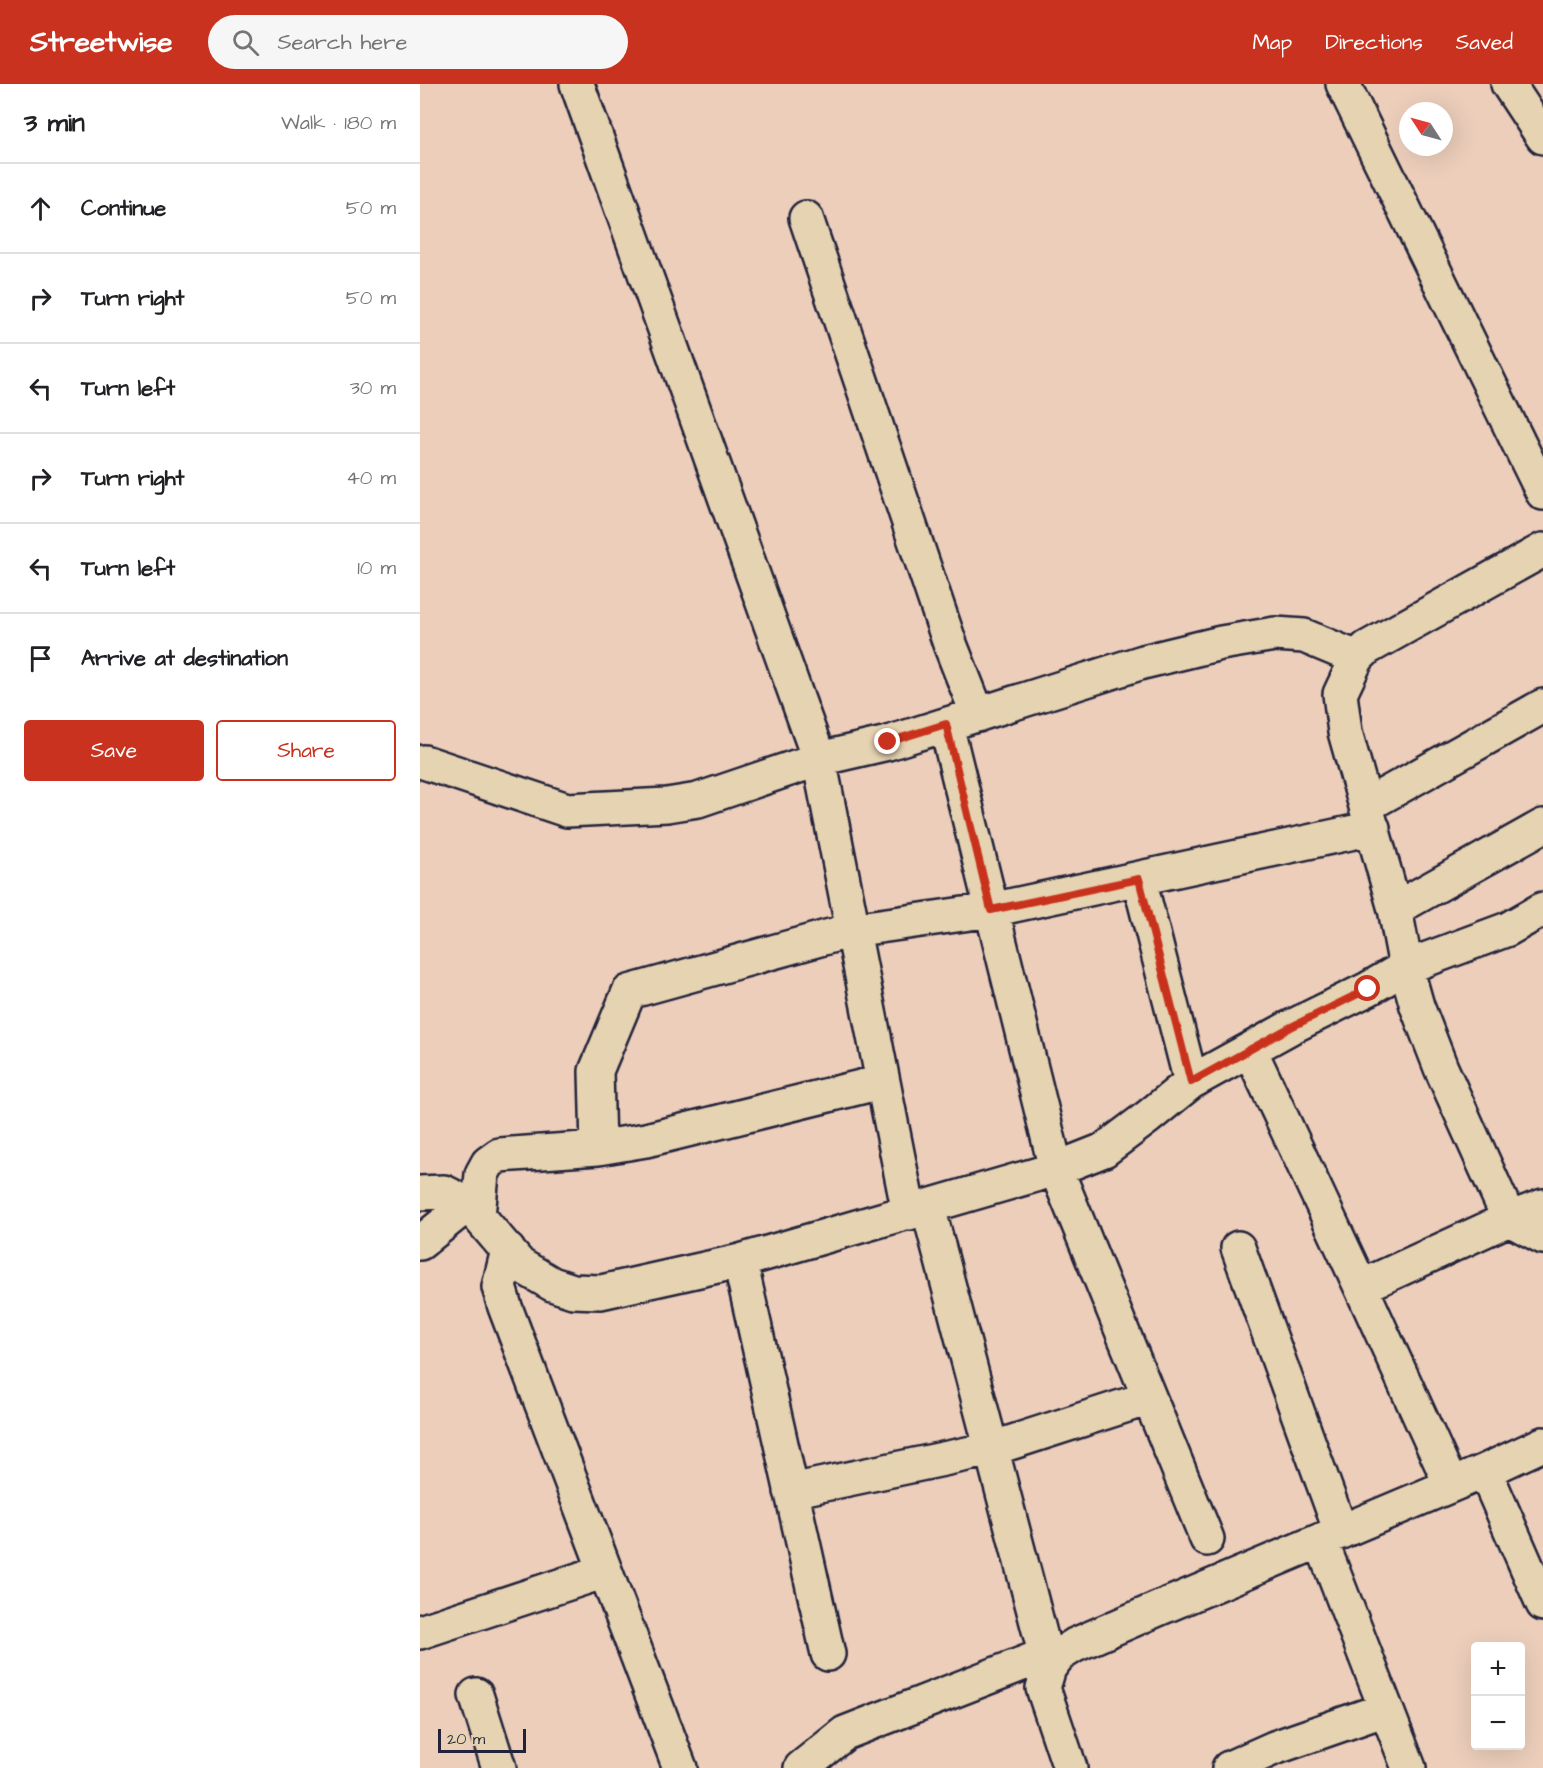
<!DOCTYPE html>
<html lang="en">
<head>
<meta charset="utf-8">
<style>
  :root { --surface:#fff; --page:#f6f6f6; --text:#202124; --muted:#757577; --line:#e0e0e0; --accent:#c8321e }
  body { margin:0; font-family:"Architects Daughter",sans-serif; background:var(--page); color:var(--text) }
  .controls { position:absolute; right:18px; bottom:18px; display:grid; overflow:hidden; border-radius:6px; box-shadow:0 6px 24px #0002 }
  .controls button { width:54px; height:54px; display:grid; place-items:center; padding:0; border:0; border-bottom:2px solid var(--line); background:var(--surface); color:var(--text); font:30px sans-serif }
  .compass { position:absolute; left:979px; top:18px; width:54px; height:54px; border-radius:50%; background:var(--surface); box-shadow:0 6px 24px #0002; rotate:306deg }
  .scale { position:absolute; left:18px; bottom:15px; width:88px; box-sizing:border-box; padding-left:6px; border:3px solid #22223b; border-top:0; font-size:16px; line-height:21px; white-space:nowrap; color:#22223b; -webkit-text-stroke:4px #e6d3b1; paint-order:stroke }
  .stop { position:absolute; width:18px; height:18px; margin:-14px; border:4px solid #c8321e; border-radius:50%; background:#fff }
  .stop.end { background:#c8321e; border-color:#fff; box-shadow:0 2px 6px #0008 }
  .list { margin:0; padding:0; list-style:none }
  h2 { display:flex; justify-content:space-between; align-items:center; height:78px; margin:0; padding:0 24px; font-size:26px }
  h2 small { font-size:20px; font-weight:400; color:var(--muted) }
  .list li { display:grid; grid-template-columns:39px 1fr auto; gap:18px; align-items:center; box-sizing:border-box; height:90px; padding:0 24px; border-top:2px solid var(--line) }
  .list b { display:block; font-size:22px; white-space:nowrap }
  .list em { font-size:20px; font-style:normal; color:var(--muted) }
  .actions { display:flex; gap:12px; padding:18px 24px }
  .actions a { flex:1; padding:14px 0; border:2px solid var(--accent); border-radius:6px; text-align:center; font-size:21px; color:var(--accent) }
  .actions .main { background:var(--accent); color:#fff }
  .icon { flex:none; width:33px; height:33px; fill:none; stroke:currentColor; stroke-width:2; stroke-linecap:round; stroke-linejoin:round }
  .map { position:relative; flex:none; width:1123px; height:1684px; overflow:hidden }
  header { display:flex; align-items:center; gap:36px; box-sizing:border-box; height:84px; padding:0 30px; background:var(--accent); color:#fff }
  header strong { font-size:28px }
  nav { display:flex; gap:33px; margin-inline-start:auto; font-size:21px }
  .search { width:420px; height:54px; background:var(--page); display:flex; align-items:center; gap:15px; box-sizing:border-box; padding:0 21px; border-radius:33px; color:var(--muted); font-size:22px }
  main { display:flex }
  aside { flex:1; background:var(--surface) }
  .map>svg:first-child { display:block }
</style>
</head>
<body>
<header>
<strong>Streetwise</strong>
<div class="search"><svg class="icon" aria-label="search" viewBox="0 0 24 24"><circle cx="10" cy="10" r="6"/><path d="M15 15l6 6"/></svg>Search here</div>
<nav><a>Map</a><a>Directions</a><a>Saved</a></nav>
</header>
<main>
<aside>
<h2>3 min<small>Walk · 180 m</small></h2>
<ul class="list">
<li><svg class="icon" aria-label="ahead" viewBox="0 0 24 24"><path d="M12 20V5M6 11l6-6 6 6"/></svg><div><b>Continue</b></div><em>50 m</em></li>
<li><svg class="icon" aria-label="right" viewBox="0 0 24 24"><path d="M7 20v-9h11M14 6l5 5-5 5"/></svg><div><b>Turn right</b></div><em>50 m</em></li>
<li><svg class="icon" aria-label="left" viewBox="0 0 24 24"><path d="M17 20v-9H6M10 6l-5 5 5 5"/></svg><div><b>Turn left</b></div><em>30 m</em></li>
<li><svg class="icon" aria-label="right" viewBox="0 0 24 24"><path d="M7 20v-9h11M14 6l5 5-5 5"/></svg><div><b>Turn right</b></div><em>40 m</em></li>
<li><svg class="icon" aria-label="left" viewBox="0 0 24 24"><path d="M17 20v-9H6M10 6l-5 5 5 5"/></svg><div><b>Turn left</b></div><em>10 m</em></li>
<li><svg class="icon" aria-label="arrive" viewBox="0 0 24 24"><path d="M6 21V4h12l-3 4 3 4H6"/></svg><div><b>Arrive at destination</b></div></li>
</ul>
<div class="actions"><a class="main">Save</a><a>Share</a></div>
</aside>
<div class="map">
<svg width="1123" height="1684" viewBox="0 0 1123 1684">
  <rect width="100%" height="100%" fill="#eccebb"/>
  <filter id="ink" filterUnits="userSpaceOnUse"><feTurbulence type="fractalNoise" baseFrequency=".0167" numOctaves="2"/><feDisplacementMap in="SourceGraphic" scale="12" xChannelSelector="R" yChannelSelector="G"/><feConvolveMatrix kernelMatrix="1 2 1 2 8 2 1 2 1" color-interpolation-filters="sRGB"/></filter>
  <g filter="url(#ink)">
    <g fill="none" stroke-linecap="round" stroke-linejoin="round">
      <defs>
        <path id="street" d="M157,0L399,675L489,1129
          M923,0L1123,409
          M1088,0L1123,53
          M386,134L530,560L558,631
          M526,641L636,1085L787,1455
          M4,678L147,726L247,721L278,716L399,675L468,659L723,578L801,559L855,550L884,552L937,574
          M947,721L1123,622
          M719,795L771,998
          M975,825L1123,742
          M830,966L941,1203
          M178,1064L176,987L209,908L432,846L571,826L953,744
          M0,1109L24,1108L48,1120L100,1181L132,1200L153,1207L181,1208L320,1177L636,1085L684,1066L728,1033L771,998L869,944L948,905L986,883L1088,845L1123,825
          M508,1123L629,1584
          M58,1132L62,1090L68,1079L79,1071L178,1064L226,1056L461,998
          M1089,1135L1123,1153
          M1089,1135L1123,1122
          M0,1159L48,1120
          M818,1164L921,1448
          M88,1166L79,1203L85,1223L260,1684
          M320,1177L408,1570
          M1065,1387L1123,1520
          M1031,1401L941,1203L1089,1135L1021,984L997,922L986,883L975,825L925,648L920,610L937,574L947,564L1123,466
          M371,1407L571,1365L729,1314
          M901,1457L989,1684
          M0,1548L185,1487
          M56,1611L79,1684
          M381,1684L425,1649L625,1571
          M650,1684L623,1604L629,1584L639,1571L655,1561L740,1524L1065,1387L1123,1360
          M809,1684L854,1664L966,1625"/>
      </defs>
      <!-- street casing -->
      <use href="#street" stroke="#22223b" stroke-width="38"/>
      <!-- street -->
      <use href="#street" stroke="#e6d3b1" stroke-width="33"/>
    </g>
  </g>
  <g fill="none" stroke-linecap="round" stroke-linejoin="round" filter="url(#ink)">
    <!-- route -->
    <path stroke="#c8321e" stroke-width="8" d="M468,658L526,640L571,826L719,795L771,998L869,944L948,905"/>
  </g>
</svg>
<div class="controls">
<button>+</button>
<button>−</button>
</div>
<svg class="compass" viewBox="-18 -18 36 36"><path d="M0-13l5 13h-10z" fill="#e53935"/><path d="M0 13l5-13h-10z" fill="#757577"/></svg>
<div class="scale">20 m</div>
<div class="stop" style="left:948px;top:905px"></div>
<div class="stop end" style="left:468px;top:658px"></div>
</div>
</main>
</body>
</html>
